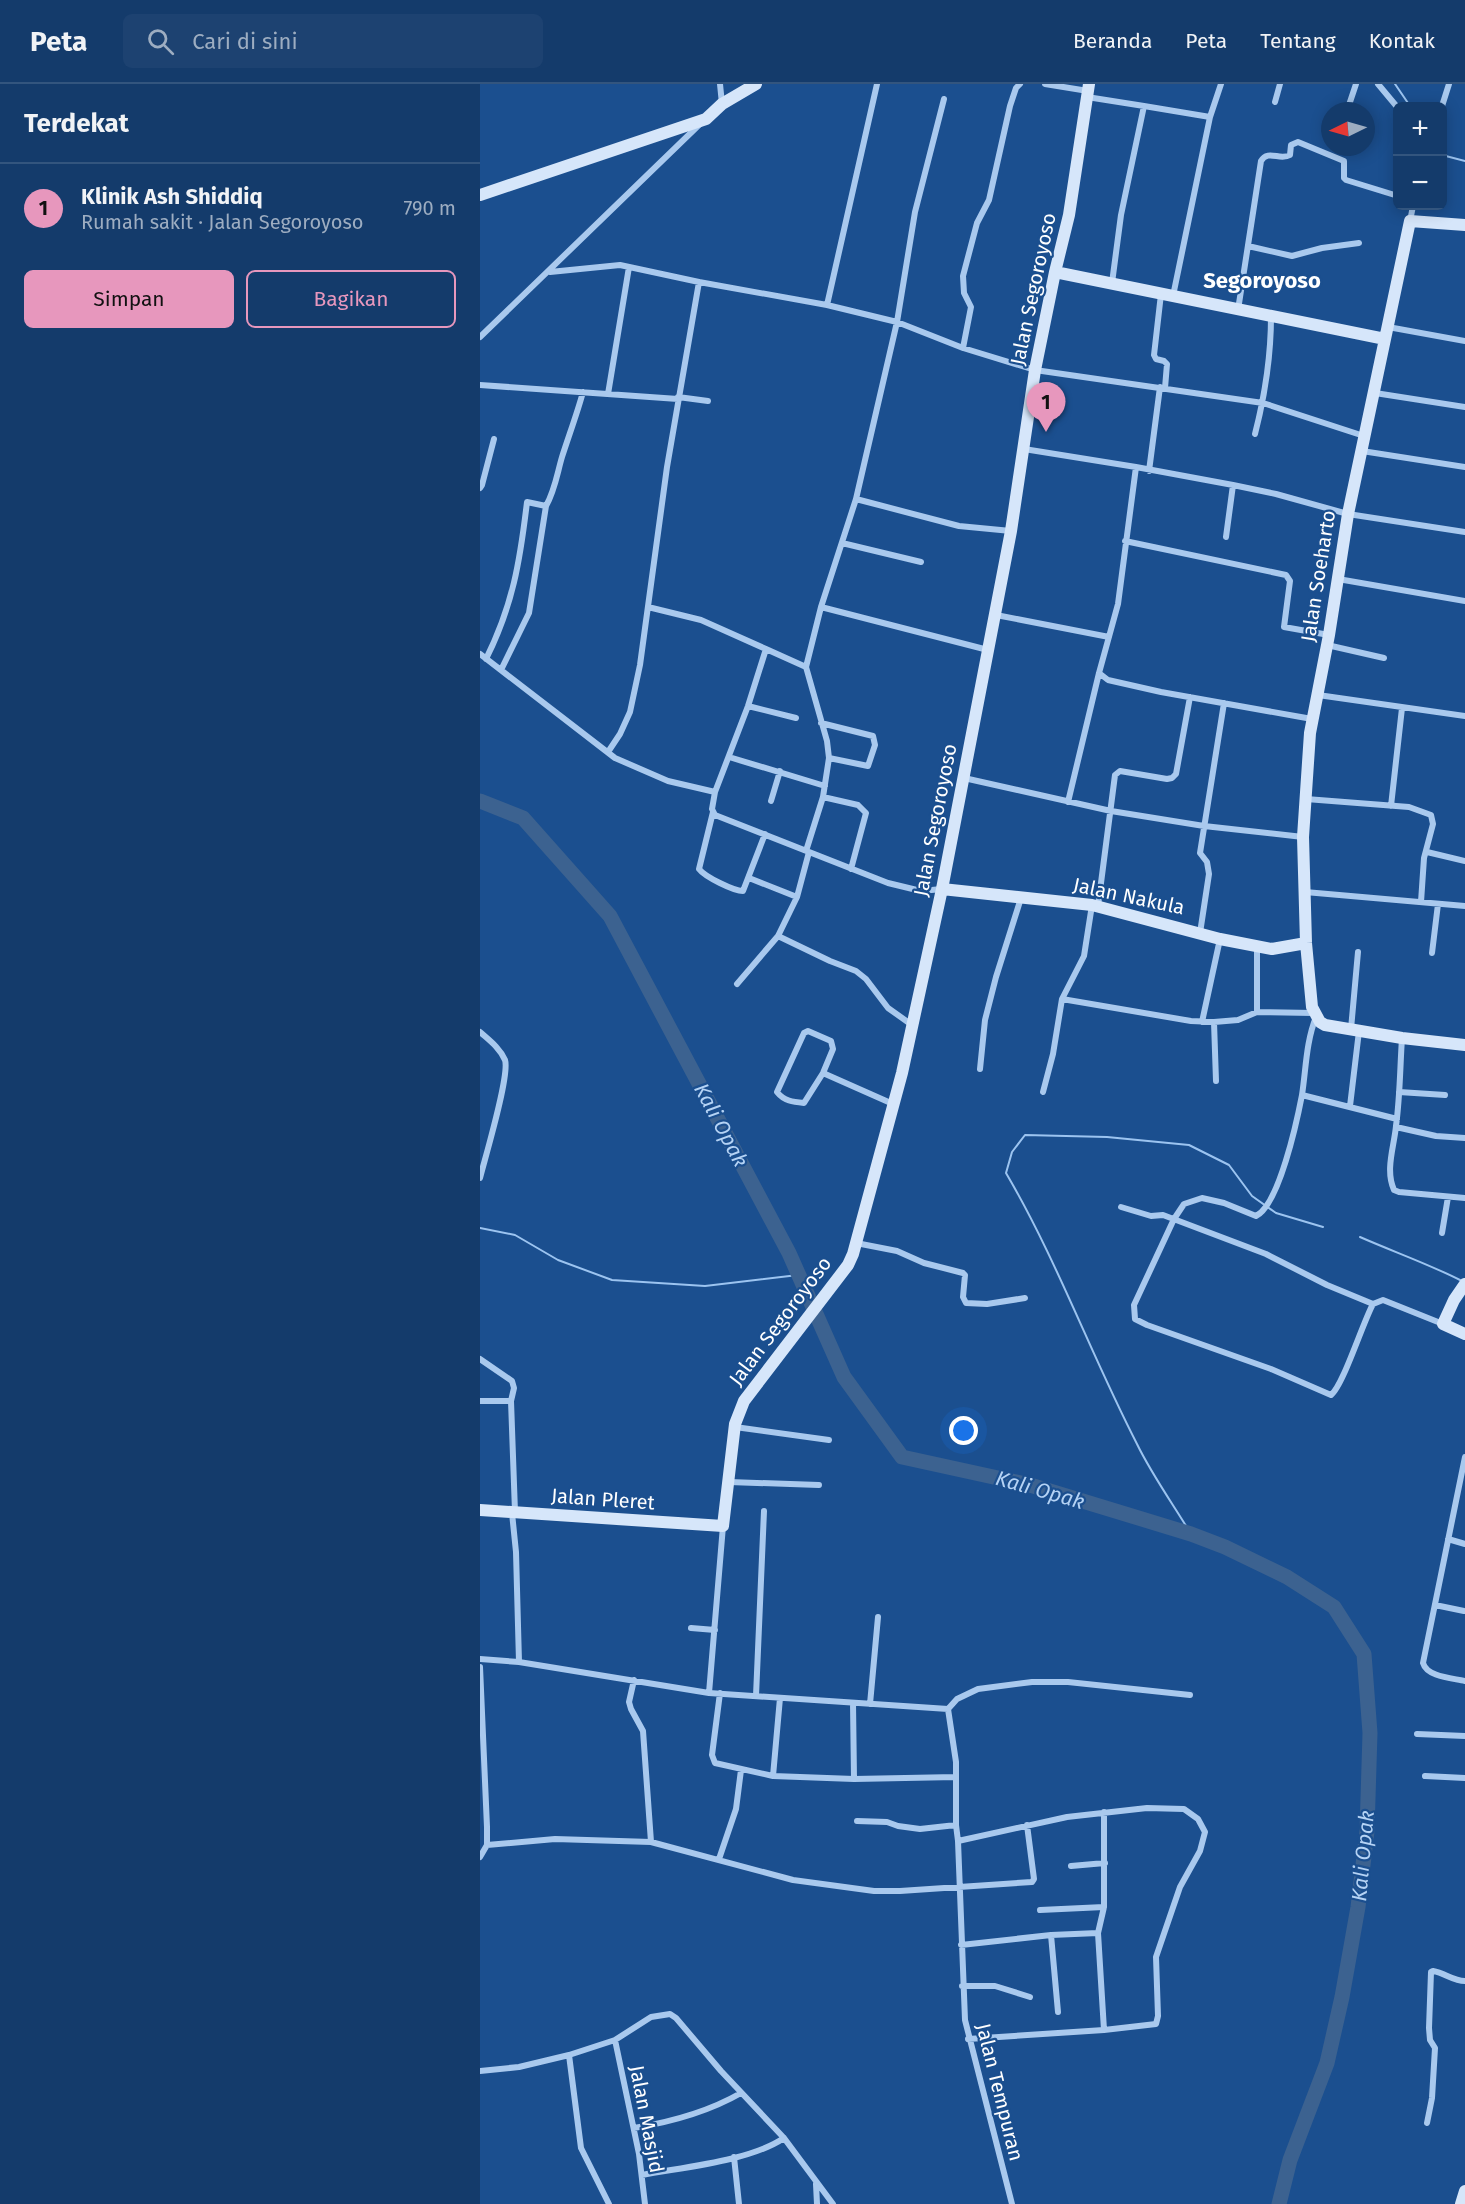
<!DOCTYPE html>
<html lang="id">
<head>
<meta charset="utf-8">
<style>
  :root { --surface:#143b6b; --page:#1d4271; --text:#f1f3f6; --muted:#9dadc1; --line:#33557e; --accent:#e797bd }
  body { margin:0; font-family:"Fira Sans",sans-serif; background:var(--page); color:var(--text) }
  .controls { position:absolute; right:18px; top:18px; display:grid; overflow:hidden; border-radius:9px; box-shadow:0 3px 15px #0003 }
  .controls button { width:54px; height:54px; display:grid; place-items:center; padding:0; border:0; border-bottom:2px solid var(--line); background:var(--surface); color:var(--text); font:30px sans-serif }
  .compass { position:absolute; left:841px; top:18px; width:54px; height:54px; border-radius:50%; background:var(--surface); box-shadow:0 3px 15px #0003; rotate:265deg }
  .you { position:absolute; left:484px; top:1347px; width:21px; height:21px; margin:-15px; border:4px solid #fff; border-radius:50%; background:#1a73e8; box-shadow:0 0 0 9px #1a73e833 }
  .badge { display:grid; place-items:center; width:39px; height:39px; border-radius:50%; background:var(--accent); color:#111; font-size:20px; font-weight:700 }
  .pin { position:absolute; translate:-50% -50px; filter:drop-shadow(0 2px 3px #0008) }
  .pin::after { content:''; position:absolute; top:32px; width:21px; height:18px; background:inherit; clip-path:polygon(0 0,100% 0,50% 100%) }
  .list { margin:0; padding:0; list-style:none }
  h2 { display:flex; justify-content:space-between; align-items:center; height:78px; margin:0; padding:0 24px; font-size:26px }
  h2 small { font-size:20px; font-weight:400; color:var(--muted) }
  .list li { display:grid; grid-template-columns:39px 1fr auto; gap:18px; align-items:center; box-sizing:border-box; height:90px; padding:0 24px; border-top:2px solid var(--line) }
  .list b { display:block; font-size:22px; white-space:nowrap }
  .list p { margin:0; font-size:20px; white-space:nowrap; color:var(--muted) }
  .list em { font-size:20px; font-style:normal; color:var(--muted) }
  .actions { display:flex; gap:12px; padding:18px 24px }
  .actions a { flex:1; padding:14px 0; border:2px solid var(--accent); border-radius:9px; text-align:center; font-size:21px; color:var(--accent) }
  .actions .main { background:var(--accent); color:#111 }
  .icon { flex:none; width:33px; height:33px; fill:none; stroke:currentColor; stroke-width:2; stroke-linecap:round; stroke-linejoin:round }
  .map { position:relative; flex:none; width:985px; height:2120px; overflow:hidden }
  header { display:flex; align-items:center; gap:36px; box-sizing:border-box; height:84px; padding:0 30px; background:var(--surface); border-bottom:2px solid var(--line) }
  header strong { font-size:28px }
  nav { display:flex; gap:33px; margin-inline-start:auto; font-size:21px }
  .search { width:420px; height:54px; background:var(--page); display:flex; align-items:center; gap:15px; box-sizing:border-box; padding:0 21px; border-radius:9px; color:var(--muted); font-size:22px }
  main { display:flex }
  aside { flex:1; background:var(--surface) }
  .map>svg:first-child { display:block }
</style>
</head>
<body>
<header>
<strong>Peta</strong>
<div class="search"><svg class="icon" aria-label="search" viewBox="0 0 24 24"><circle cx="10" cy="10" r="6"/><path d="M15 15l6 6"/></svg>Cari di sini</div>
<nav><a>Beranda</a><a>Peta</a><a>Tentang</a><a>Kontak</a></nav>
</header>
<main>
<aside>
<h2>Terdekat<small></small></h2>
<ul class="list">
<li><span class="badge">1</span><div><b>Klinik Ash Shiddiq</b><p>Rumah sakit · Jalan Segoroyoso</p></div><em>790 m</em></li>
</ul>
<div class="actions"><a class="main">Simpan</a><a>Bagikan</a></div>
</aside>
<div class="map">
<svg width="985" height="2120" viewBox="0 0 985 2120">
  <rect width="100%" height="100%" fill="#1b4f8f"/>
  <g fill="none" stroke-linecap="round" stroke-linejoin="round">
    <!-- stream -->
    <path stroke="#9cc4f0" stroke-width="2" d="M915,0L930,22
      M962,71L985,77
      M0,1144L35,1151L78,1176L132,1196L225,1202L318,1191
      M880,1153C914,1168 949,1180 982,1197
      M711,1450C693,1420 672,1391 657,1360C611,1271 577,1176 526,1089L532,1068L545,1051L627,1053L709,1061L749,1081L772,1112L796,1129L843,1143"/>
    <!-- river -->
    <path stroke="#3c6290" stroke-width="15" d="M0,717L43,734L130,832L309,1169L364,1293L422,1373L550,1401L711,1450L745,1463L807,1493L854,1523L884,1570L890,1649L887,1747L878,1823L862,1913L847,1979L810,2076L799,2120"/>
    <!-- street -->
    <path stroke="#a9c9ee" stroke-width="6" d="M240,0L242,20
      M565,0L608,7
      M898,0L918,24
      M607,13L664,22
      M795,18L800,0
      M962,22L969,0
      M867,27L876,0
      M930,137L933,122
      M768,162L812,172L842,164L879,159
      M70,188L140,181L219,198L187,383L160,581L150,628L140,650L128,668
      M219,198L347,221L417,238L483,264L555,286L783,319L884,352
      M632,199L641,131L664,22L730,33
      M681,210L674,271L676,275L684,277L687,280L685,304
      M693,212L730,33L741,0
      M347,221L397,0
      M758,226L781,77C788,65 800,77 810,71L811,61L818,58L864,77V94L866,96L918,112
      M908,243L985,257
      M0,253L221,39
      M483,264L491,223L484,209L483,192L497,139L509,116L530,22L536,4L540,0
      M0,301L198,315
      M895,309L985,323
      M128,310L149,183
      M198,313L228,317
      M775,350C785,311 791,273 791,232
      M544,365L656,383L753,401L796,410L868,430L985,448
      M882,367L985,383
      M669,387L680,303
      M0,404L2,401L14,355
      M376,415L479,442L531,447
      M746,453L753,401
      M645,457L806,491L810,497L804,543L849,551
      M362,459L441,478
      M858,495L985,517
      M168,523L221,536L286,565
      M341,523L508,566
      M516,531L629,553
      M847,561L904,574
      M0,570L135,674L188,697L235,708L232,725L235,731L408,799L441,807L462,805
      M6,575C33,521 40,477 47,418L66,422
      M21,586L49,529L66,422C75,406 77,390 82,373C89,351 97,330 103,308
      M619,589L628,596L681,608L832,635
      M838,611L985,632
      M268,622L316,634
      M341,639L393,652L395,661L388,682L349,674
      M249,673L345,702
      M484,694L631,727L724,742L823,753
      M235,708L268,622L286,565L326,583
      M343,713L378,721L386,729L371,785
      M826,715L929,723L951,731L953,740L944,774L941,818
      M291,717L300,687
      M588,718L619,589L638,520L656,383
      M911,722L922,624
      M233,728L219,785C225,793 254,807 263,807L285,750
      M326,767L343,713L349,674L347,657L326,583L341,523L376,415L417,238L435,128L464,15
      M947,768L985,777
      M269,794L317,813
      M825,808L985,822
      M618,822L635,691L640,687L687,695L692,694L696,690L710,613
      M720,849L729,790L727,778L720,769L744,619
      M298,852L350,877L376,887L386,895L408,924L432,941
      M777,863V928
      M952,869L958,820
      M257,900L298,852L317,813L329,768
      M582,915L711,937L734,938L758,936L777,928L833,929
      M836,933C826,958 826,985 822,1011C817,1037 799,1121 776,1132L744,1119L722,1114L704,1120L694,1135L654,1221L655,1235L667,1241L791,1285L851,1311C863,1302 883,1238 893,1220L903,1216L963,1240
      M722,938L740,855
      M734,938L736,997
      M871,945L878,868
      M328,947L351,957L353,965L343,989L324,1019C313,1018 304,1017 297,1008L324,949Z
      M0,948C9,956 20,964 25,976C30,991 5,1074 0,1094
      M922,954C920,984 920,1013 916,1042C914,1063 905,1086 914,1106L919,1108L985,1114
      M500,985L505,936L516,893L541,814
      M343,989L413,1020
      M563,1008L573,970L582,915L604,872L612,821
      M919,1008L965,1011
      M822,1011L917,1035
      M870,1022L879,947
      M916,1043L956,1052L985,1054
      M641,1123L671,1132L683,1131L786,1170L847,1201L893,1220
      M962,1149L968,1113
      M376,1159L417,1167L444,1179L483,1189L485,1191L483,1213L486,1219L507,1220L545,1214
      M0,1275L32,1297L34,1304L31,1317L35,1428
      M0,1317H31
      M255,1343L349,1356
      M985,1373L943,1579C947,1593 972,1594 985,1597
      M249,1398L339,1401
      M32,1429L36,1468L39,1578
      M968,1455L985,1460
      M955,1521L984,1527
      M211,1544L235,1546
      M0,1575L39,1578L229,1609L468,1625L476,1678V1741L478,1757L485,1936L532,2120
      M0,1583L7,1743V1761L0,1773
      M229,1609L243,1442
      M240,1609L232,1671L235,1679L293,1692L374,1695L476,1693
      M276,1612L284,1427
      M373,1619L374,1695
      M390,1620L398,1533
      M468,1625L477,1615L498,1605L552,1598H588L710,1611
      M937,1650L985,1652
      M293,1692L300,1614
      M945,1692L985,1694
      M377,1737L407,1738L418,1742L440,1745L476,1741
      M478,1757L587,1733L667,1724L704,1725L718,1735L725,1748L720,1767L700,1803L676,1873L678,1932L676,1940L624,1946L488,1955
      M171,1758L313,1796L394,1807H420L552,1798L554,1795L547,1741
      M7,1761L75,1755L171,1758L163,1647L151,1625L149,1618L154,1596
      M239,1775L256,1725L261,1686
      M591,1782L625,1779
      M560,1826L624,1823
      M571,1851L578,1928
      M481,1861L571,1851L618,1849
      M482,1902H515L550,1913
      M624,1946L618,1849L624,1823V1728
      M135,1956L159,2070L165,2120
      M89,1971L101,2064L129,2120
      M0,1987L39,1983L89,1971L135,1956L171,1933L190,1930L196,1934L241,1987L304,2054L353,2120
      M947,2039L952,2014L955,1964L950,1956L949,1944L951,1888L953,1887C965,1889 973,1897 985,1897
      M154,2044C191,2038 228,2028 261,2009
      M254,2073L259,2120
      M162,2091C204,2083 270,2077 304,2054
      M336,2100L337,2120"/>
    <!-- secondary -->
    <path stroke="#d6e6fa" stroke-width="12" d="M0,111L226,35L242,20L276,0
      M985,141L930,137L868,430L849,551L830,649L823,753L826,859L832,923L840,938L845,941L922,954L985,961
      M575,188L905,255
      M462,805L612,821L740,855L792,865L826,859
      M985,1200L974,1216L963,1240L985,1250
      M0,1426L243,1442L255,1340L264,1317L368,1181L373,1170L422,989L462,805L531,447L555,286L575,188L589,131L609,0
      M981,2120L985,2107"/>
  </g>
  <g text-anchor="middle" dominant-baseline="central" stroke-width="4.5" stroke-linejoin="round" paint-order="stroke">
    <!-- street labels -->
    <g font-size="20" fill="#fff" stroke="#1b4f8f">
      <text transform="translate(553 205) rotate(-78)">Jalan Segoroyoso</text>
      <text transform="translate(838 492) rotate(-81)">Jalan Soeharto</text>
      <text transform="translate(455 736) rotate(-79)">Jalan Segoroyoso</text>
      <text transform="translate(649 812) rotate(12)">Jalan Nakula</text>
      <text transform="translate(300 1237) rotate(-53)">Jalan Segoroyoso</text>
      <text transform="translate(123 1415) rotate(4)">Jalan Pleret</text>
      <text transform="translate(520 2008) rotate(76)">Jalan Tempuran</text>
      <text transform="translate(167 2035) rotate(79)">Jalan Masjid</text>
    </g>
    <!-- water labels -->
    <g font-size="21" font-style="italic" fill="#b5d3f5" stroke="#1b4f8f">
      <text transform="translate(241 1041) rotate(62)">Kali Opak</text>
      <text transform="translate(560 1406) rotate(16)">Kali Opak</text>
      <text transform="translate(883 1772) rotate(-85)">Kali Opak</text>
    </g>
    <!-- quarter labels -->
    <g font-size="22" font-weight="bold" fill="#fff" stroke="#1b4f8f">
      <text x="782" y="196">Segoroyoso</text>
    </g>
  </g>
</svg>
<div class="controls">
<button>+</button>
<button>−</button>
</div>
<svg class="compass" viewBox="-18 -18 36 36"><path d="M0-13l5 13h-10z" fill="#e53935"/><path d="M0 13l5-13h-10z" fill="#9dadc1"/></svg>
<div class="you"></div>
<div class="pin badge" style="left:566px;top:348px">1</div>
</div>
</main>
</body>
</html>
